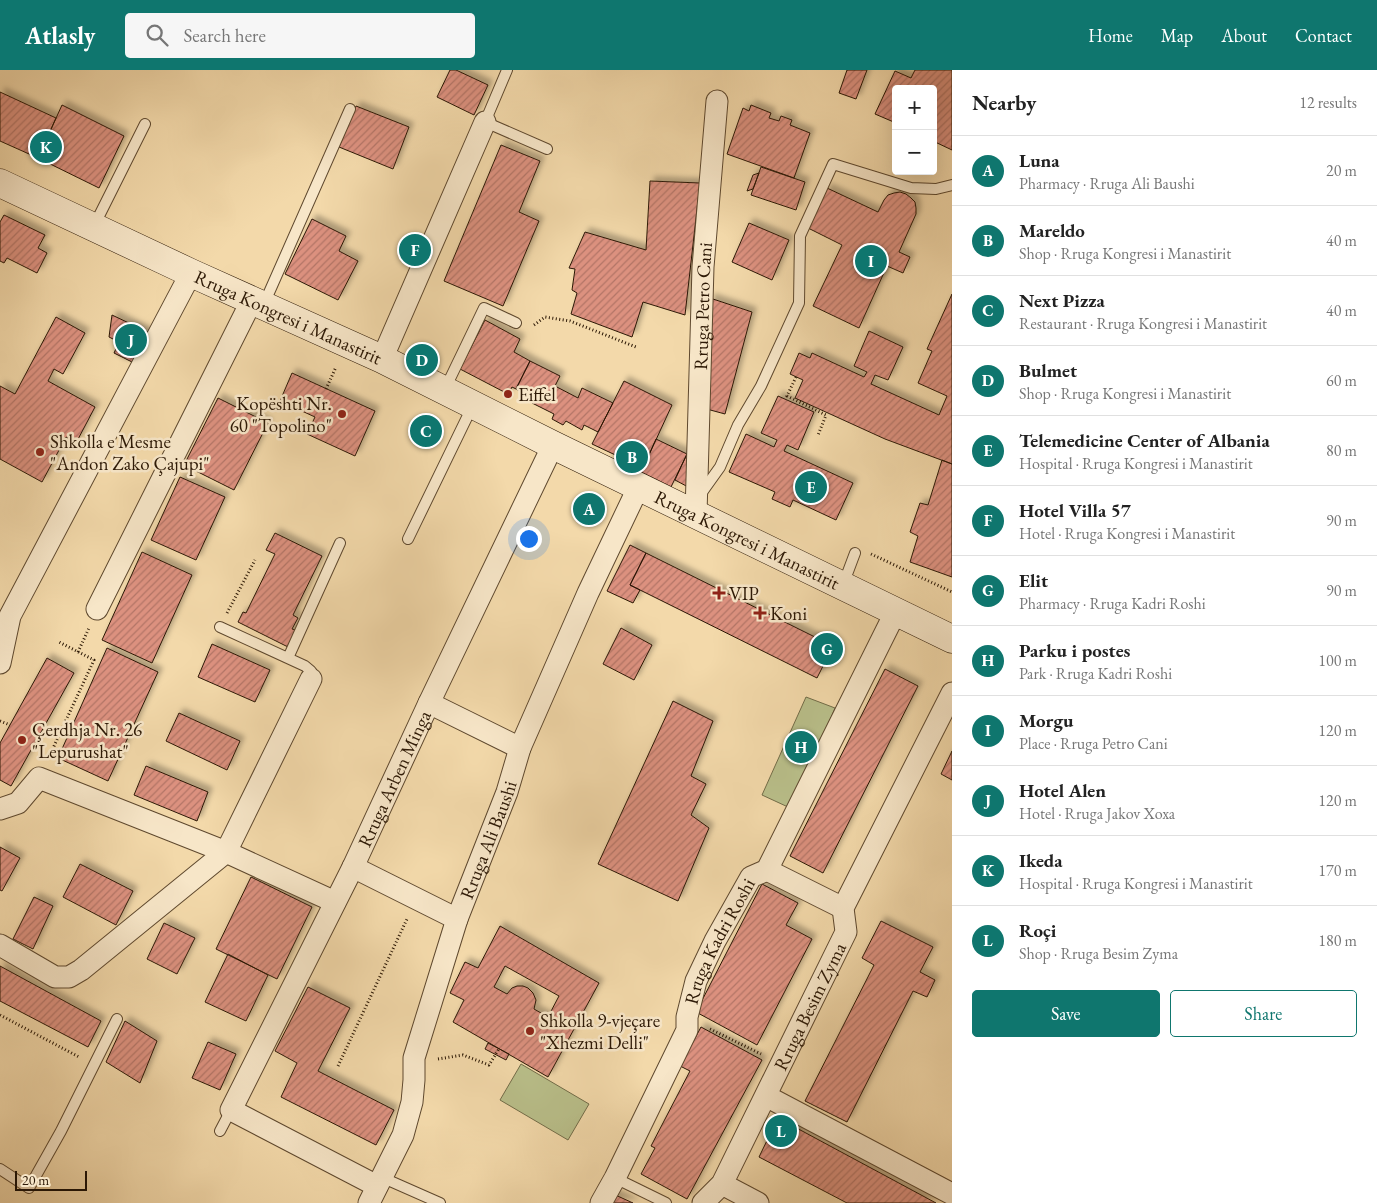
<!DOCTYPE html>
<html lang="en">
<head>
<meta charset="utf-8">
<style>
  :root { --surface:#fff; --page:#f6f6f6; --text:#222; --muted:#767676; --line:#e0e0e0; --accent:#0f766e }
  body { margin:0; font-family:"EB Garamond",serif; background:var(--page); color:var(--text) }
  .controls { position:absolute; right:15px; top:15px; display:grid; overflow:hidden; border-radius:5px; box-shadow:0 5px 20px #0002 }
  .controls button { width:45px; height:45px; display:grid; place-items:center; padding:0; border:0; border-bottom:1px solid var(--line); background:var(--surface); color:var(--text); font:25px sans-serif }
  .scale { position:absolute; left:15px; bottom:12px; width:72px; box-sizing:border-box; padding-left:5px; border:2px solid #2c1805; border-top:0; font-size:14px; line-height:18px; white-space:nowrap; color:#2c1805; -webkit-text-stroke:4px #f7e6c8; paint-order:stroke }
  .you { position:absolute; left:528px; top:468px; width:18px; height:18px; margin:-12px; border:4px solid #fff; border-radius:50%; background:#1a73e8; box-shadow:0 0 0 8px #1a73e833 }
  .badge { display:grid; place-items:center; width:32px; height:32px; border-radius:50%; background:var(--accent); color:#fff; font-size:16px; font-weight:700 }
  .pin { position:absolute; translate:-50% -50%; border:2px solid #fff; box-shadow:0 1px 5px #0006 }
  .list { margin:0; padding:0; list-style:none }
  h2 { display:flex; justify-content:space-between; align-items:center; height:65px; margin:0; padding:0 20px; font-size:21px }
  h2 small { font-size:16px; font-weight:400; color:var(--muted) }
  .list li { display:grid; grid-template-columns:32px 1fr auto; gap:15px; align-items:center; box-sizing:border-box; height:70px; padding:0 20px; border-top:1px solid var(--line) }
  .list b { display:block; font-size:19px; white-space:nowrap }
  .list p { margin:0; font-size:16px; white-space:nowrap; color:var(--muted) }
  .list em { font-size:16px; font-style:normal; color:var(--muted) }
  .actions { display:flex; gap:10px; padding:15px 20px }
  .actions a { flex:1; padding:11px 0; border:1px solid var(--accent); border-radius:5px; text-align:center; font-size:18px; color:var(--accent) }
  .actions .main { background:var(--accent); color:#fff }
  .icon { flex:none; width:28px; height:28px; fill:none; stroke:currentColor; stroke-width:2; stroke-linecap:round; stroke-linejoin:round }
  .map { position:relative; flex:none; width:952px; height:1133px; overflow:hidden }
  header { display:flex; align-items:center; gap:30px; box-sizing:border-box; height:70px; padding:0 25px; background:var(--accent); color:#fff }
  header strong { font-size:24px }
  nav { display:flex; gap:28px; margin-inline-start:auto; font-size:18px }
  .search { width:350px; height:45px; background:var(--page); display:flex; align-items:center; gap:12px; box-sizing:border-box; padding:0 18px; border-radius:5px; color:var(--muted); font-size:19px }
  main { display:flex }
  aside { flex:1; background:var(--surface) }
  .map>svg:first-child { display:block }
</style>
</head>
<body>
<header>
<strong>Atlasly</strong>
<div class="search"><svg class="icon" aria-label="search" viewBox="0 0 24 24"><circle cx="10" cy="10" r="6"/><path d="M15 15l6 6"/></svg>Search here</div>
<nav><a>Home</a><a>Map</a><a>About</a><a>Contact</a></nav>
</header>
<main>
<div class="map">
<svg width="952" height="1133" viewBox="0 0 952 1133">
  <defs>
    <pattern id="building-hatch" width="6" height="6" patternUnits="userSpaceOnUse" patternTransform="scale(1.25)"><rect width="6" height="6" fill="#dc917f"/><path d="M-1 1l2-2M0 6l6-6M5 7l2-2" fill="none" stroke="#b37566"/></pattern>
    <filter id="shadow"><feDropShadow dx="4.5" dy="-4.5" stdDeviation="2.5" flood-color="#0004"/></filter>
  </defs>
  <rect width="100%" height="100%" fill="#f3d9aa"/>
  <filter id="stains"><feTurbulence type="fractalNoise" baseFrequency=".004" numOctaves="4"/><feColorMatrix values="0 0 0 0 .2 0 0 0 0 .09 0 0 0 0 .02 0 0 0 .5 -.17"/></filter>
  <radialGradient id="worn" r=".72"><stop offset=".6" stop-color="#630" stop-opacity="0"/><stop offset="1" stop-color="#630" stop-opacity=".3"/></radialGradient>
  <!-- green -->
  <path fill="#b9bf8a" stroke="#726c48" d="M806,627L835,638L825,663L788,737L762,725Z
    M521,994L589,1034L568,1070L500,1030Z"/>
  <!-- building -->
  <path fill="url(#building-hatch)" stroke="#2c1805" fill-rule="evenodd" filter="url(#shadow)" d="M450,0H456L488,15L474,45L437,27Z
    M847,0H867L856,29L839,23Z
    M915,0H952V80L933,71V19H896V53L875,44L895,1L911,8Z
    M0,22L56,48L38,88L0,71Z
    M62,35L124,66L99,118L38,88Z
    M751,35L771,43L769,48L779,51L781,46L792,50L790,55L810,63L794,108L727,84L743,38L749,41Z
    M356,36L409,57L393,99L339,77Z
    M501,75L540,91L519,142L539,151L503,236L444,211Z
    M761,97L805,112L796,140L751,125Z
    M759,103L753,119L747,121L753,105Z
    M650,111L700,113L685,245L643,232L632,267L571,244L577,223L572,220L575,199L569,198L585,162L646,180Z
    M827,118L878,142L884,130L888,125L894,123L900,122L906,124L911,128L915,132L916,138V144L899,182L910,187L903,203L887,196L859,258L813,236L842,175L808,158Z
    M4,145L45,165L38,178L47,183L37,203L7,188L4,193L0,191V152Z
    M312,149L346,166L339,181L358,191L338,230L285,204Z
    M749,153L789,170L772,210L732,192Z
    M952,224V394L885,369L795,328L803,310L790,304L799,283L810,288L812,283L864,307L867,302L854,296L869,261L903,277L888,310L875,305L871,314L939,345L947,326L918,313L932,281L927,279Z
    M710,228L752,242L725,344L703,338Z
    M112,245L152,264L136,294L114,283L119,272L109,267Z
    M56,247L85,263L63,304L54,299L48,311L95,337L76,373L66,367L42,412L0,389V316L15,324Z
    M485,250L520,269L514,282L530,291L516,319L512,317L508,324L460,299Z
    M530,291L560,306L555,316L578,328L582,318L613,333L598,362L584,355L582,360L566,351L563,355L552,349L554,344L532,333L534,329L516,319Z
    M292,303L375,341L355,386L307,364L315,347L280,331Z
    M624,311L672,335L643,398L592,374Z
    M778,326L814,342L798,380L787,375L784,381L853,413L836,450L793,430L790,437L772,429L775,422L729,402L746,364L774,377L777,370L761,363Z
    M218,328L268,353L234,420L184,395Z
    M656,369L687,384L671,417L641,402Z
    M687,384L693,386L690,418L675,410Z
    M942,390L952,394V507L910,492L918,466L910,462L920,433L928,435Z
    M180,407L225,427L196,490L151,470Z
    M275,463L322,486L293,545L298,548L292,559L296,560L288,577L238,552L243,542L246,543L275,484L266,480Z
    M630,475L646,483L630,515L640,520L633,533L607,521Z
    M142,482L192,505L152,593L102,570Z
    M646,483L833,576L817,608L630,515Z
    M621,558L652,575L634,610L603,594Z
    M212,574L270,600L255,632L198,607Z
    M107,578L158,602L108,711L58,688Z
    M47,588L74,603L11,716L0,710V673Z
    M885,599L918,616L823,803L790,786Z
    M673,631L713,651L691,706L706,714L691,745L709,758L678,831L598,794Z
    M179,643L240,671L227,700L166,671Z
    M952,681V710L941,704Z
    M146,696L208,722L197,751L134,725Z
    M0,777L20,788L2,821L0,820Z
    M80,794L133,821L116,855L63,827Z
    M251,807L312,837L277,909L216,879Z
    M762,814L798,833L786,855L812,869L757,975L696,942Z
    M34,827L53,836L33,879L13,869Z
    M881,851L933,877L920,902L935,910L927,927L913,921L847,1052L805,1031L874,895L862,888Z
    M164,853L195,868L177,904L147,889Z
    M500,856L599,913L548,1007L453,952L464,930L450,923L465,892L478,898ZM505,896L559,926L548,947L534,939L536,930L533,923L528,918L523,916H517L512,918L507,924L494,917Z
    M228,884L268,905L246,951L205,932Z
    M0,896L101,951L88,977L0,931Z
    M308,917L350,938L318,1001L394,1040L376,1075L281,1027L297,993L275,981Z
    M125,951L157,971L140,1013L106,992Z
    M701,957L762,990L687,1129L641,1104L655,1078L651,1076L690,1001L680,996Z
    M208,972L236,984L220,1020L192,1008Z
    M488,973L509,984L506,990L485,979Z
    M778,1048L936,1133H847L759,1087Z
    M611,1123L633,1133H606Z"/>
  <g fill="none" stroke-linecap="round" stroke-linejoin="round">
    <defs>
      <path id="lane" d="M507,0L485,52L547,79
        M94,156L145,54
        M264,234L350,39
        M445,319L484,238L516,253
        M700,425L720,397L738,355L761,316L799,233L800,166L833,94L911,118L936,119L952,115
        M408,469L473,335
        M843,515L855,483
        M220,557L305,596L311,601V609
        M288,588L340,473
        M220,1061L231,1040
        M0,1099L29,1118L61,1061L117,949
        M381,1107L440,1133
        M615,1108L666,1133"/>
      <g id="street">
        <path d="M382,289L485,52"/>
        <path id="s1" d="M696,444L703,197L717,31"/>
        <path d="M97,539L252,230"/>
        <path d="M0,593L10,546L191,203"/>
        <path d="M429,633L520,678"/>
        <path d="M0,739L18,733L39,708L226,782L335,832"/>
        <path d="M353,797L457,849"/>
        <path d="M767,800L843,838"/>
        <path d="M0,875L55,907H69L81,900L226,782L311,609"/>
        <path d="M766,1026L952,1124"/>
        <path d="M722,1114L758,1133"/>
        <path id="s2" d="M377,1116L231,1040L353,797L429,633L553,375"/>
        <path id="s3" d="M369,1133L403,1065L412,1032L414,1010V988L457,849L507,722L520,678L588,523L639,416"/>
        <path id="s4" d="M601,1133L615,1108L687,960V947L696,911L715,871L751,807L767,800L896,541"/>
        <path id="s5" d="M703,1133L722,1114L846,862L843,838L952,623"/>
      </g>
      <g id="secondary">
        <path id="s6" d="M0,113L191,203L382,289L553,375L952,569"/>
      </g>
    </defs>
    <!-- lane casing -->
    <use href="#lane" stroke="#5e482e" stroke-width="12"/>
    <!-- street casing -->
    <use href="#street" stroke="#5e482e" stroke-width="23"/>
    <!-- secondary casing -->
    <use href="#secondary" stroke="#2c1805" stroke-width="29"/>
    <!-- path -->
    <path stroke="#2c1805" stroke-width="3" stroke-dasharray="1 2.5" stroke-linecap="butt" d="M534,255L545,247L570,251L636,277
      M796,307L787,326L826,345L818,365
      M326,319L336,297
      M871,484L952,522
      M227,543L255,490
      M78,582L89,558
      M0,651L10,655
      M48,689L94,590L59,572
      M0,945L79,987
      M710,959L761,984
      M438,989L463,985L489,995L499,979
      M338,996L407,849"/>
    <!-- lane -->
    <use href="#lane" stroke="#f7e6c8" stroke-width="10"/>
    <!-- street -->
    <use href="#street" stroke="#f7e6c8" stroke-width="21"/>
    <!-- secondary -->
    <use href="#secondary" stroke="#f7e6c8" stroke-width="28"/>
  </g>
  <!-- markers -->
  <g fill="#8f2418" stroke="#f7e6c8" stroke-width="2">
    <circle cx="508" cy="324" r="5"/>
    <circle cx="342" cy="344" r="5"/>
    <circle cx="40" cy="382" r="5"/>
    <path d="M716.5 515.5h5v5h5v5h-5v5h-5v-5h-5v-5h5z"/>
    <path d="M757.5 535.5h5v5h5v5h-5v5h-5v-5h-5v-5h5z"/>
    <circle cx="22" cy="670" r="5"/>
    <circle cx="530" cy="961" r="5"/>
  </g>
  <g text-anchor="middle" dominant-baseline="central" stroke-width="5" stroke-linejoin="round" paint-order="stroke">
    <!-- street labels -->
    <g font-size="19" fill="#2c1805" stroke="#f7e6c8">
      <text stroke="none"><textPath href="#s1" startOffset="208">Rruga Petro Cani</textPath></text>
      <text stroke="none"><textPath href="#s6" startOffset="318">Rruga Kongresi i Manastirit</textPath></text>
      <text stroke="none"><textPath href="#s6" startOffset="828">Rruga Kongresi i Manastirit</textPath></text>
      <text stroke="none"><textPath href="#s2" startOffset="534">Rruga Arben Minga</textPath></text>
      <text stroke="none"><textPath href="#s3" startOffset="385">Rruga Ali Baushi</textPath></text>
      <text stroke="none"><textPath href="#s4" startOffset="289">Rruga Kadri Roshi</textPath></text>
      <text stroke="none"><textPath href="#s5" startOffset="225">Rruga Besim Zyma</textPath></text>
    </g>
    <!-- poi labels -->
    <g font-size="19" fill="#2c1805" stroke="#f7e6c8" text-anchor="start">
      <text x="518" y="324">Eiffel</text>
      <text x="332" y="333" text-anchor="end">Kopështi Nr.<tspan x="332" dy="22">60 "Topolino"</tspan></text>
      <text x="50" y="371">Shkolla e Mesme<tspan x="50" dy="22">"Andon Zako Çajupi"</tspan></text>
      <text x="729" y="523">VIP</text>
      <text x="770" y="543">Koni</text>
      <text x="32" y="659">Çerdhja Nr. 26<tspan x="32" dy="22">"Lepurushat"</tspan></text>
      <text x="540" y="950">Shkolla 9-vjeçare<tspan x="540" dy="22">"Xhezmi Delli"</tspan></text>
    </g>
  </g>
  <rect width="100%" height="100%" filter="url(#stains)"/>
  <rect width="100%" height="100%" fill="url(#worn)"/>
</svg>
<div class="controls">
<button>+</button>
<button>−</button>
</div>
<div class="scale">20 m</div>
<div class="you"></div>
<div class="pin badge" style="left:589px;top:439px">A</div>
<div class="pin badge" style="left:632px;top:387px">B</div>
<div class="pin badge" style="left:426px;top:361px">C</div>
<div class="pin badge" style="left:422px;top:290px">D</div>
<div class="pin badge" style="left:811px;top:417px">E</div>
<div class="pin badge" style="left:415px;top:180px">F</div>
<div class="pin badge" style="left:827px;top:579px">G</div>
<div class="pin badge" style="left:801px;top:677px">H</div>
<div class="pin badge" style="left:871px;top:191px">I</div>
<div class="pin badge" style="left:131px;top:270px">J</div>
<div class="pin badge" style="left:46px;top:77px">K</div>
<div class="pin badge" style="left:781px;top:1061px">L</div>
</div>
<aside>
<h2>Nearby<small>12 results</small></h2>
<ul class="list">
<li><span class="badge">A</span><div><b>Luna</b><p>Pharmacy · Rruga Ali Baushi</p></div><em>20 m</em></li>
<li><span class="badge">B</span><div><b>Mareldo</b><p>Shop · Rruga Kongresi i Manastirit</p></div><em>40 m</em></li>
<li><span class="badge">C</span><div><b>Next Pizza</b><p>Restaurant · Rruga Kongresi i Manastirit</p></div><em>40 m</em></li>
<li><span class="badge">D</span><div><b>Bulmet</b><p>Shop · Rruga Kongresi i Manastirit</p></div><em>60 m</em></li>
<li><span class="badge">E</span><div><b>Telemedicine Center of Albania</b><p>Hospital · Rruga Kongresi i Manastirit</p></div><em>80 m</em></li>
<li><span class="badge">F</span><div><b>Hotel Villa 57</b><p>Hotel · Rruga Kongresi i Manastirit</p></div><em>90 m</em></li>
<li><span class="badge">G</span><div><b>Elit</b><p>Pharmacy · Rruga Kadri Roshi</p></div><em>90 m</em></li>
<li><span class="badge">H</span><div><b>Parku i postes</b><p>Park · Rruga Kadri Roshi</p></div><em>100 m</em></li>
<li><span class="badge">I</span><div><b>Morgu</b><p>Place · Rruga Petro Cani</p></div><em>120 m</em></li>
<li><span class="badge">J</span><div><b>Hotel Alen</b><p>Hotel · Rruga Jakov Xoxa</p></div><em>120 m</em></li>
<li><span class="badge">K</span><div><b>Ikeda</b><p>Hospital · Rruga Kongresi i Manastirit</p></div><em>170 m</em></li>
<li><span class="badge">L</span><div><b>Roçi</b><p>Shop · Rruga Besim Zyma</p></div><em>180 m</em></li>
</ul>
<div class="actions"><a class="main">Save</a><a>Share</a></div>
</aside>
</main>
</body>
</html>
